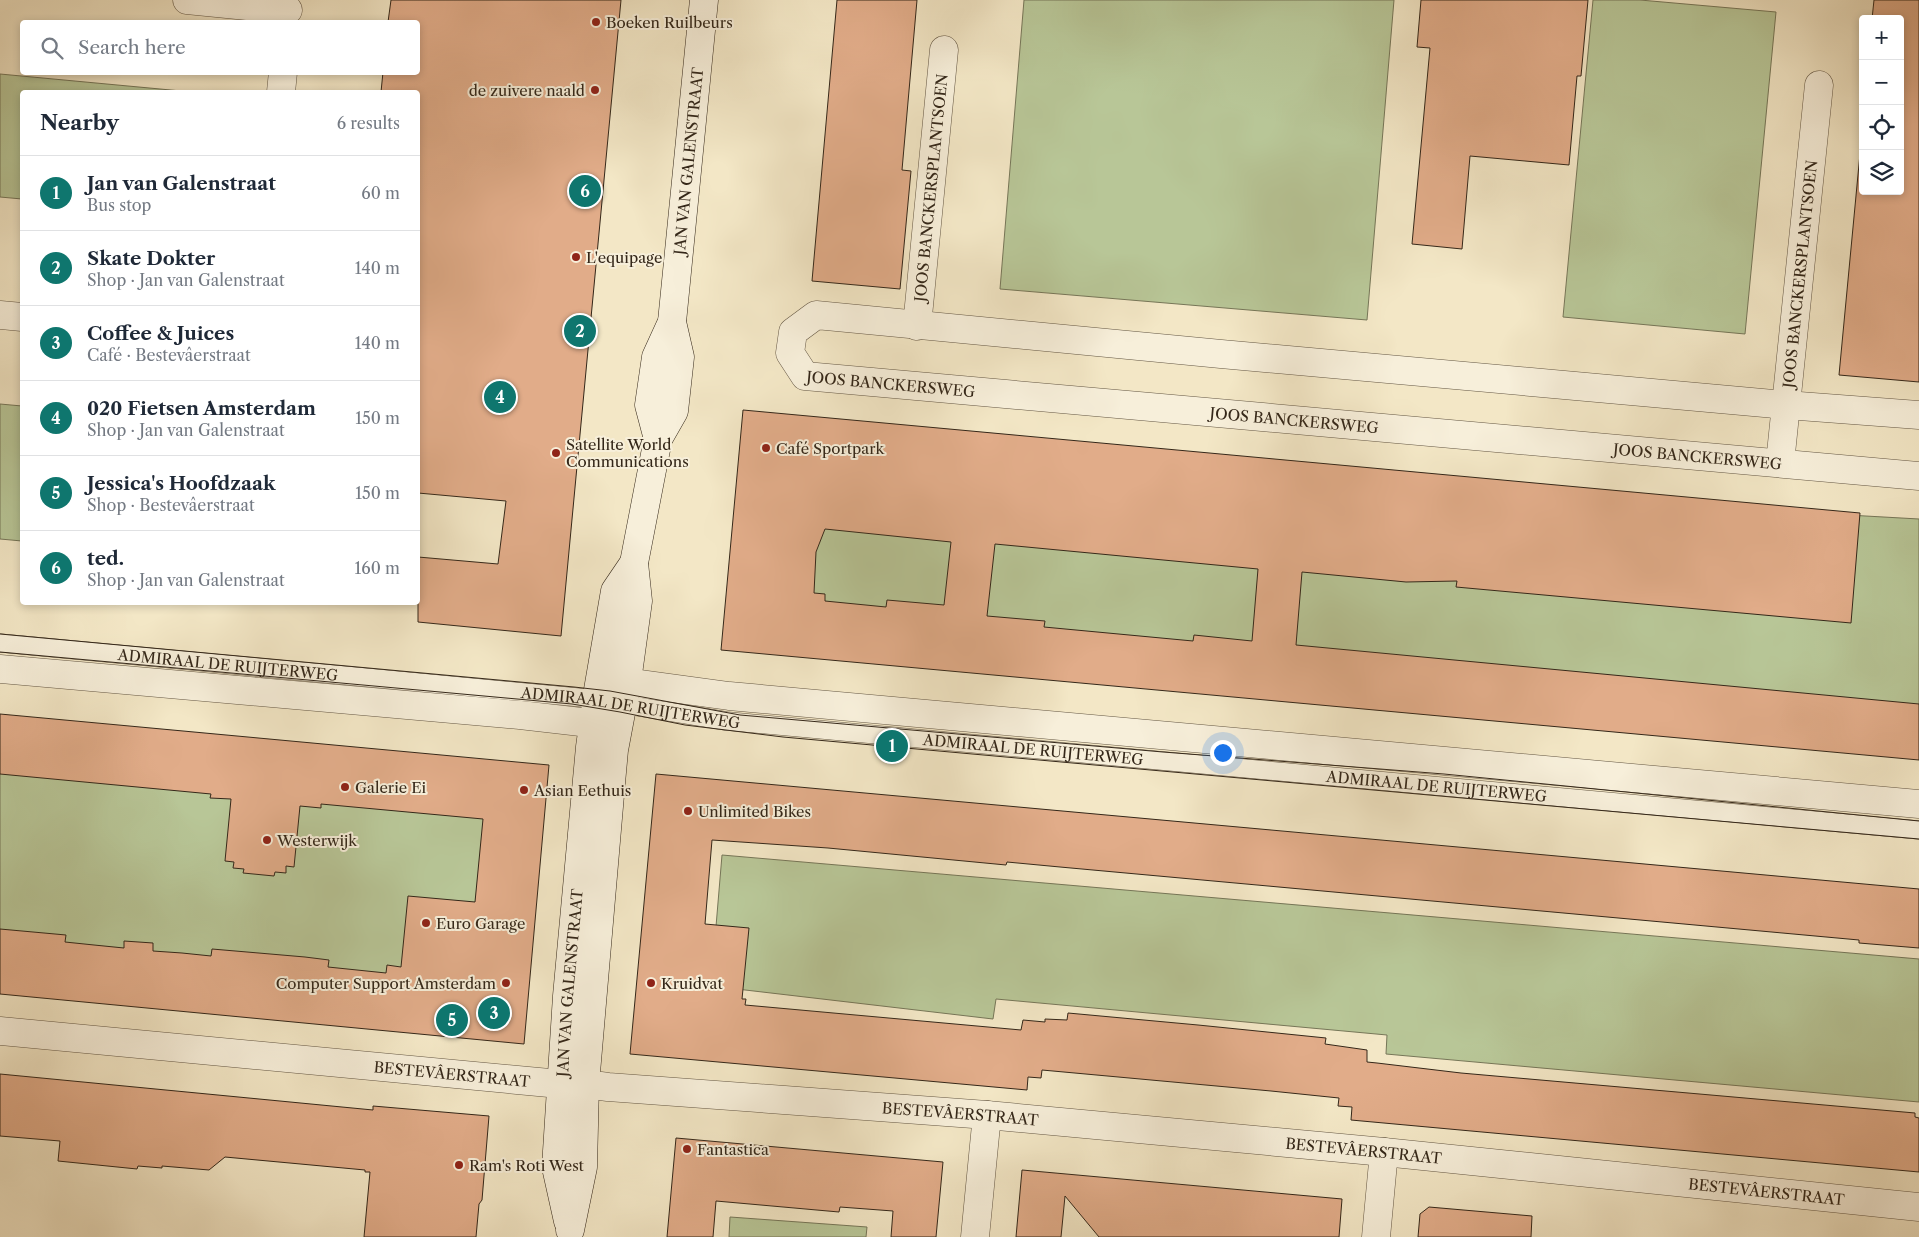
<!DOCTYPE html>
<html lang="en">
<head>
<meta charset="utf-8">
<style>
  :root { --surface:#fff; --page:#f6f6f7; --text:#1f2937; --muted:#747a83; --line:#e0e1e3; --accent:#0f766e }
  body { margin:0; font-family:"Libre Caslon Text",serif; background:var(--page); color:var(--text) }
  .controls { position:absolute; right:15px; top:15px; display:grid; overflow:hidden; border-radius:5px; box-shadow:0 2px 8px #0003 }
  .controls button { width:45px; height:45px; display:grid; place-items:center; padding:0; border:0; border-bottom:1px solid var(--line); background:var(--surface); color:var(--text); font:25px sans-serif }
  .you { position:absolute; left:1222px; top:752px; width:18px; height:18px; margin:-12px; border:4px solid #fff; border-radius:50%; background:#1a73e8; box-shadow:0 0 0 8px #1a73e833 }
  .badge { display:grid; place-items:center; width:32px; height:32px; border-radius:50%; background:var(--accent); color:#fff; font-size:16px; font-weight:700 }
  .pin { position:absolute; translate:-50% -50%; border:2px solid #fff; box-shadow:0 1px 5px #0006 }
  .list { margin:0; padding:0; list-style:none }
  h2 { display:flex; justify-content:space-between; align-items:center; height:65px; margin:0; padding:0 20px; font-size:21px }
  h2 small { font-size:16px; font-weight:400; color:var(--muted) }
  .list li { display:grid; grid-template-columns:32px 1fr auto; gap:15px; align-items:center; box-sizing:border-box; height:75px; padding:0 20px; border-top:1px solid var(--line) }
  .list b { display:block; font-size:19px; white-space:nowrap }
  .list p { margin:0; font-size:16px; white-space:nowrap; color:var(--muted) }
  .list em { font-size:16px; font-style:normal; color:var(--muted) }
  .icon { flex:none; width:28px; height:28px; fill:none; stroke:currentColor; stroke-width:2; stroke-linecap:round; stroke-linejoin:round }
  .map { position:relative; flex:none; width:1919px; height:1237px; overflow:hidden }
  .search { position:absolute; background:var(--surface); box-shadow:0 2px 8px #0003; left:20px; top:20px; width:400px; height:55px; display:flex; align-items:center; gap:12px; box-sizing:border-box; padding:0 18px; border-radius:5px; color:var(--muted); font-size:19px }
  .panel { position:absolute; background:var(--surface); box-shadow:0 2px 8px #0003; left:20px; top:90px; width:400px; height:515px; border-radius:5px }
  .map>svg:first-child { display:block }
</style>
</head>
<body>
<div class="map">
<svg width="1919" height="1237" viewBox="0 0 1919 1237">
  <rect width="100%" height="100%" fill="#f3e7c6"/>
  <filter id="stains"><feTurbulence type="fractalNoise" baseFrequency=".004" numOctaves="4"/><feColorMatrix values="0 0 0 0 .2 0 0 0 0 .09 0 0 0 0 .02 0 0 0 .5 -.17"/></filter>
  <radialGradient id="worn" r=".72"><stop offset=".6" stop-color="#630" stop-opacity="0"/><stop offset="1" stop-color="#630" stop-opacity=".3"/></radialGradient>
  <!-- green -->
  <path fill="#b8c697" stroke="#767658" d="M1024,0H1394L1367,320L1000,289Z
    M1593,0H1640L1776,12L1745,334L1563,317Z
    M0,74L192,92H22V199L0,197Z
    M0,404L22,406V541L0,539Z
    M760,454L1919,519V716L730,621Z
    M0,758L487,797L466,994L0,951Z
    M722,855L1919,959V1102L1386,1054L1387,1035L996,999L993,1019L711,986Z
    M730,1217L867,1227L866,1237H729Z"/>
  <!-- building -->
  <path fill="#e1ac89" stroke="#342719" fill-rule="evenodd" d="M391,0H621L561,636L418,622V557L498,564L506,501L418,493V92H381L383,72H418V22H388Z
    M837,0H917L902,170L911,171L900,289L812,281Z
    M1421,0H1588L1581,76H1577L1569,165L1470,156L1462,249L1412,244L1430,48L1417,47Z
    M1874,0H1919V382L1839,375L1863,122V191H1900V19H1872Z
    M743,410L1860,513L1851,623L1456,587L1457,581L1406,582L1302,572L1296,645L1919,704V760L721,650ZM825,529L951,542L944,605L887,600L886,607L825,601V594L814,593L816,552ZM995,544L1258,569L1252,641L1194,635L1193,641L1044,627L1045,621L987,616Z
    M0,714L549,765L524,1044L0,994V929L66,935L65,942L94,945L124,948V941L153,943V951L182,953L211,956L212,949L305,957L329,960L328,967L386,973L387,965L401,967L408,896L475,902L483,819L321,804V808L300,806L294,867L286,866V873L275,872L274,876L243,873L244,869L233,868L234,862L225,861L231,799L210,798L211,794L0,774Z
    M656,774L1919,889V948L1859,943V940L1060,867L1007,862L1006,865L828,848L712,840L705,924L749,928L742,999H746L745,1005L1021,1030L1023,1020L1045,1022V1019L1067,1020L1068,1013L1198,1025L1326,1038L1325,1044L1367,1050V1062L1377,1063L1461,1073L1915,1113V1117L1919,1118V1172L1351,1120L1352,1107L1338,1106L1339,1098L1271,1091L1042,1070L1041,1078L1028,1077L1027,1090L630,1054Z
    M0,1074L373,1110V1106L489,1116L482,1200L479,1204L476,1237H364L370,1172H365V1170L225,1157L209,1170L162,1166V1168L138,1166L137,1169L58,1161L60,1141L0,1136Z
    M676,1138L943,1162L936,1237H891L893,1211L840,1207L839,1212L716,1201L713,1237H667Z
    M1022,1170L1342,1199L1339,1237H1099L1065,1196L1061,1237H1016Z
    M1429,1207L1532,1216L1531,1237H1418L1420,1214Z"/>
  <g fill="none" stroke-linecap="round" stroke-linejoin="round">
    <defs>
      <g id="service">
        <path id="s1" d="M0,643L585,698L726,721L1919,830"/>
      </g>
      <g id="minor">
        <path d="M187,0L288,10"/>
        <path d="M281,92L283,72"/>
        <path d="M0,315L22,317"/>
        <path id="s2" d="M917,326L944,50"/>
        <path id="s3" d="M1919,415L1786,405L1221,354L816,315L793,332L790,353L805,376L1919,476"/>
        <path id="s4" d="M1780,463L1819,85"/>
        <path id="s5" d="M0,1031L560,1084H585L608,1087L987,1115L1384,1152L1919,1207"/>
        <path d="M975,1237L987,1115"/>
        <path d="M1376,1237L1384,1152"/>
      </g>
      <path id="tertiary" d="M0,669L520,715L616,726
        M604,679L729,696L1919,804"/>
      <g id="secondary">
        <path id="s6" d="M658,439L649,405L656,357L672,322L704,0"/>
        <path id="s7" d="M568,1221L556,1167L567,996L590,747L598,690L615,591L634,563"/>
        <path d="M570,1230L583,1167L585,1084L611,783L614,750L627,681L638,601L634,563L658,439L674,411L680,357L672,322"/>
      </g>
    </defs>
    <!-- service casing -->
    <use href="#service" stroke="#645744" stroke-width="19"/>
    <!-- minor casing -->
    <use href="#minor" stroke="#645744" stroke-width="29"/>
    <!-- tertiary casing -->
    <use href="#tertiary" stroke="#645744" stroke-width="29"/>
    <!-- secondary casing -->
    <use href="#secondary" stroke="#342719" stroke-width="29"/>
    <!-- service -->
    <use href="#service" stroke="#f7efda" stroke-width="18"/>
    <!-- minor -->
    <use href="#minor" stroke="#f7efda" stroke-width="28"/>
    <!-- tertiary -->
    <use href="#tertiary" stroke="#f7efda" stroke-width="28"/>
    <!-- secondary -->
    <use href="#secondary" stroke="#f7efda" stroke-width="28"/>
    <!-- tram -->
    <path stroke="#342719" stroke-width="1" d="M0,634L574,687L610,691L740,715L1163,752L1444,774L1919,821
      M0,652L572,704L620,712L685,725L783,737L1919,839"/>
  </g>
  <!-- markers -->
  <g fill="#8f2418" stroke="#f7efda" stroke-width="2">
    <circle cx="596" cy="22" r="5"/>
    <circle cx="595" cy="90" r="5"/>
    <circle cx="576" cy="257" r="5"/>
    <circle cx="766" cy="448" r="5"/>
    <circle cx="556" cy="453" r="5"/>
    <circle cx="345" cy="787" r="5"/>
    <circle cx="524" cy="790" r="5"/>
    <circle cx="688" cy="811" r="5"/>
    <circle cx="267" cy="840" r="5"/>
    <circle cx="426" cy="923" r="5"/>
    <circle cx="506" cy="983" r="5"/>
    <circle cx="651" cy="983" r="5"/>
    <circle cx="687" cy="1149" r="5"/>
    <circle cx="459" cy="1165" r="5"/>
  </g>
  <g text-anchor="middle" dominant-baseline="central" stroke-width="4" stroke-linejoin="round" paint-order="stroke">
    <!-- poi labels -->
    <g font-size="15" fill="#342719" stroke="#f7efda" text-anchor="start">
      <text x="606" y="22">Boeken Ruilbeurs</text>
      <text x="585" y="90" text-anchor="end">de zuivere naald</text>
      <text x="586" y="257">L'equipage</text>
      <text x="566" y="444">Satellite World<tspan x="566" dy="17">Communications</tspan></text>
      <text x="776" y="448">Café Sportpark</text>
      <text x="355" y="787">Galerie Ei</text>
      <text x="534" y="790">Asian Eethuis</text>
      <text x="698" y="811">Unlimited Bikes</text>
      <text x="277" y="840">Westerwijk</text>
      <text x="436" y="923">Euro Garage</text>
      <text x="496" y="983" text-anchor="end">Computer Support Amsterdam</text>
      <text x="661" y="983">Kruidvat</text>
      <text x="697" y="1149">Fantastica</text>
      <text x="469" y="1165">Ram's Roti West</text>
    </g>
    <!-- street labels -->
    <g font-size="15" fill="#342719" stroke="#f7efda">
      <text stroke="none"><textPath href="#s6" startOffset="284">JAN VAN GALENSTRAAT</textPath></text>
      <text stroke="none"><textPath href="#s2" startOffset="139">JOOS BANCKERSPLANTSOEN</textPath></text>
      <text stroke="none"><textPath href="#s4" startOffset="190">JOOS BANCKERSPLANTSOEN</textPath></text>
      <text stroke="none"><textPath href="#s3" startOffset="1271">JOOS BANCKERSWEG</textPath></text>
      <text stroke="none"><textPath href="#s3" startOffset="1676">JOOS BANCKERSWEG</textPath></text>
      <text stroke="none"><textPath href="#s3" startOffset="2081">JOOS BANCKERSWEG</textPath></text>
      <text stroke="none"><textPath href="#s1" startOffset="229">ADMIRAAL DE RUIJTERWEG</textPath></text>
      <text stroke="none"><textPath href="#s1" startOffset="634">ADMIRAAL DE RUIJTERWEG</textPath></text>
      <text stroke="none"><textPath href="#s1" startOffset="1039">ADMIRAAL DE RUIJTERWEG</textPath></text>
      <text stroke="none"><textPath href="#s1" startOffset="1444">ADMIRAAL DE RUIJTERWEG</textPath></text>
      <text stroke="none"><textPath href="#s7" startOffset="240">JAN VAN GALENSTRAAT</textPath></text>
      <text stroke="none"><textPath href="#s5" startOffset="454">BESTEVÂERSTRAAT</textPath></text>
      <text stroke="none"><textPath href="#s5" startOffset="964">BESTEVÂERSTRAAT</textPath></text>
      <text stroke="none"><textPath href="#s5" startOffset="1369">BESTEVÂERSTRAAT</textPath></text>
      <text stroke="none"><textPath href="#s5" startOffset="1774">BESTEVÂERSTRAAT</textPath></text>
    </g>
  </g>
  <rect width="100%" height="100%" filter="url(#stains)"/>
  <rect width="100%" height="100%" fill="url(#worn)"/>
</svg>
<div class="controls">
<button>+</button>
<button>−</button>
<button><svg class="icon" aria-label="locate" viewBox="0 0 24 24"><circle cx="12" cy="12" r="6"/><path d="M12 2v4M12 18v4M2 12h4M18 12h4"/></svg></button>
<button><svg class="icon" aria-label="layers" viewBox="0 0 24 24"><path d="M12 4l9 5-9 5-9-5zM3 14l9 5 9-5"/></svg></button>
</div>
<div class="you"></div>
<div class="pin badge" style="left:892px;top:746px">1</div>
<div class="pin badge" style="left:580px;top:331px">2</div>
<div class="pin badge" style="left:494px;top:1013px">3</div>
<div class="pin badge" style="left:500px;top:397px">4</div>
<div class="pin badge" style="left:452px;top:1020px">5</div>
<div class="pin badge" style="left:585px;top:191px">6</div>
<div class="search"><svg class="icon" aria-label="search" viewBox="0 0 24 24"><circle cx="10" cy="10" r="6"/><path d="M15 15l6 6"/></svg>Search here</div>
<section class="panel">
<h2>Nearby<small>6 results</small></h2>
<ul class="list">
<li><span class="badge">1</span><div><b>Jan van Galenstraat</b><p>Bus stop</p></div><em>60 m</em></li>
<li><span class="badge">2</span><div><b>Skate Dokter</b><p>Shop · Jan van Galenstraat</p></div><em>140 m</em></li>
<li><span class="badge">3</span><div><b>Coffee &amp; Juices</b><p>Café · Bestevâerstraat</p></div><em>140 m</em></li>
<li><span class="badge">4</span><div><b>020 Fietsen Amsterdam</b><p>Shop · Jan van Galenstraat</p></div><em>150 m</em></li>
<li><span class="badge">5</span><div><b>Jessica's Hoofdzaak</b><p>Shop · Bestevâerstraat</p></div><em>150 m</em></li>
<li><span class="badge">6</span><div><b>ted.</b><p>Shop · Jan van Galenstraat</p></div><em>160 m</em></li>
</ul>
</section>
</div>
</body>
</html>
